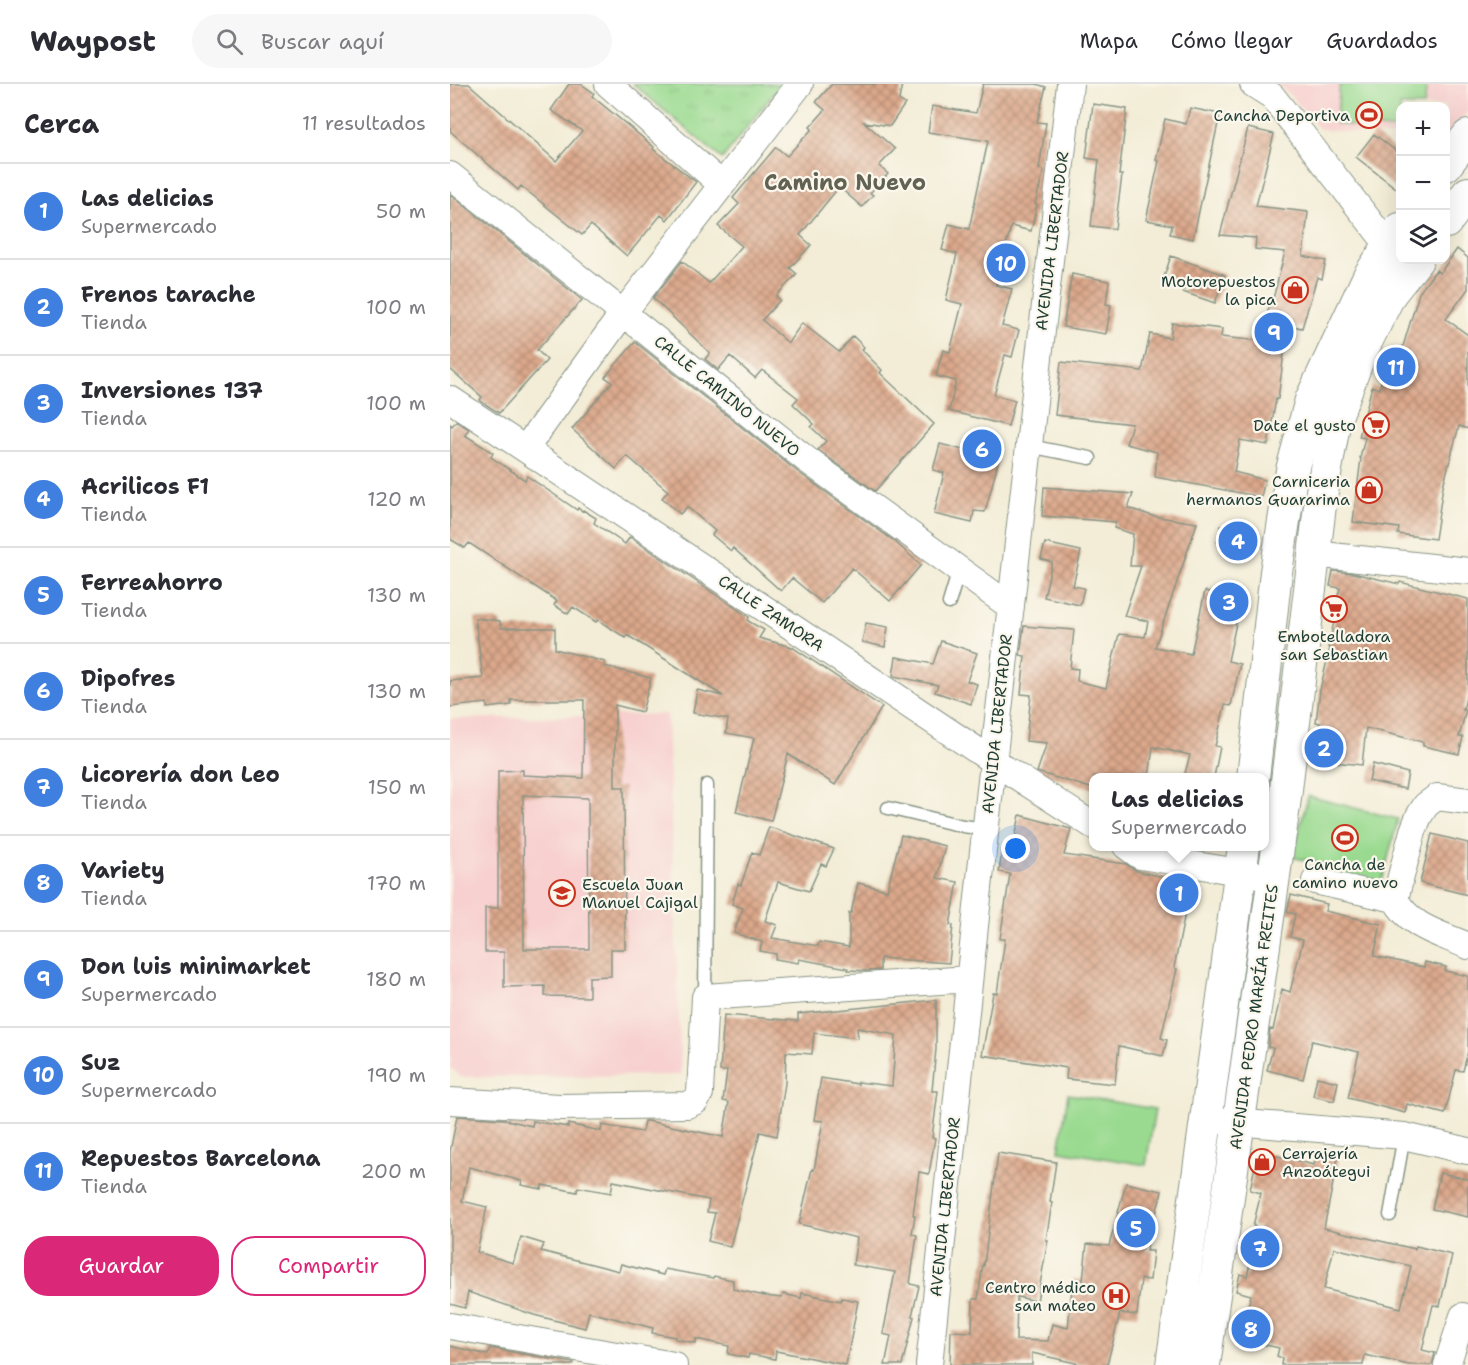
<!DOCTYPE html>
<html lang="es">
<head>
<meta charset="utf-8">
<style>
  :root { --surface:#fff; --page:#f7f7f7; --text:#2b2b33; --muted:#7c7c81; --line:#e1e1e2; --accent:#db2777 }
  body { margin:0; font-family:"Shantell Sans",sans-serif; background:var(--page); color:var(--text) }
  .controls { position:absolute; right:18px; top:18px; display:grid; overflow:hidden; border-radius:12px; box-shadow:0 6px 24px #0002 }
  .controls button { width:54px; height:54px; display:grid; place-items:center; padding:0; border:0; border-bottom:2px solid var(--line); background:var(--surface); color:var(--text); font:30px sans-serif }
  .you { position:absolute; left:566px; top:765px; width:21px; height:21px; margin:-15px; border:4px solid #fff; border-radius:50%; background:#1a73e8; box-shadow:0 0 0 9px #1a73e833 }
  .badge { display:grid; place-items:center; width:39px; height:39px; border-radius:50%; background:var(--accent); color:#fff; font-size:20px; font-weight:700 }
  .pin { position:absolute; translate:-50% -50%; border:3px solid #fff; box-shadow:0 2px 6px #0006 }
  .popup { position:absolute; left:639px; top:689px; width:180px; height:78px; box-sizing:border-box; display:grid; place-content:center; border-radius:12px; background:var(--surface); filter:drop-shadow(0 2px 4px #0005); font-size:20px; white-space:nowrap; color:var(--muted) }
  .popup b { font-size:22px; color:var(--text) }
  .popup::after { content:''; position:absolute; left:50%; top:100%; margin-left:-12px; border:12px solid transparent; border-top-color:var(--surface) }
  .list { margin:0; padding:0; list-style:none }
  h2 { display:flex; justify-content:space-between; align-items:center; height:78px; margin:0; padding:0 24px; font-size:26px }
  h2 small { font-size:20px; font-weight:400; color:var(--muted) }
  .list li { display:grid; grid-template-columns:39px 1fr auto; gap:18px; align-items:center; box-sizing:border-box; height:96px; padding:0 24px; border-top:2px solid var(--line) }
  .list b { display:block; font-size:22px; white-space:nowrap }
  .list p { margin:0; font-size:20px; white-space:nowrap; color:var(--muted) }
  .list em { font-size:20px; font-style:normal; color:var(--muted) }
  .actions { display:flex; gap:12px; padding:18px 24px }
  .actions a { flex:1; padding:14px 0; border:2px solid var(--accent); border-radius:24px; text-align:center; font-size:21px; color:var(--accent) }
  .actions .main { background:var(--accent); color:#fff }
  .icon { flex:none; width:33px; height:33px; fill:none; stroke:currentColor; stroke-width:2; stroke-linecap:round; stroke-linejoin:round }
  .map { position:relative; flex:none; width:1018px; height:1281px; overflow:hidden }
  header { display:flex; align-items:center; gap:36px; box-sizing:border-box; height:84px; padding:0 30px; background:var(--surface); border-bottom:2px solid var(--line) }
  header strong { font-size:28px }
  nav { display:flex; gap:33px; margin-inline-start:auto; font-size:21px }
  .search { width:420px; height:54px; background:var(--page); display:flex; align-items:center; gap:15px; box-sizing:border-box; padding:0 21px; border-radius:33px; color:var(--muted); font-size:22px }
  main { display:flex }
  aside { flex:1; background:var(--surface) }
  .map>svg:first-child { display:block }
</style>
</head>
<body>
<header>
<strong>Waypost</strong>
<div class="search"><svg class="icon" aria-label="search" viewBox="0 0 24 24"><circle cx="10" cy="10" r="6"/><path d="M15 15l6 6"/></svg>Buscar aquí</div>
<nav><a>Mapa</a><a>Cómo llegar</a><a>Guardados</a></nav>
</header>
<main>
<aside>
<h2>Cerca<small>11 resultados</small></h2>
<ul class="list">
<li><span class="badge" style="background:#3f7fe0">1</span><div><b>Las delicias</b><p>Supermercado</p></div><em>50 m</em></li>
<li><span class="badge" style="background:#3f7fe0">2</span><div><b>Frenos tarache</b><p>Tienda</p></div><em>100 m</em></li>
<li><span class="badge" style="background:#3f7fe0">3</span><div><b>Inversiones 137</b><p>Tienda</p></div><em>100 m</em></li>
<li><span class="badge" style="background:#3f7fe0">4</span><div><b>Acrilicos F1</b><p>Tienda</p></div><em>120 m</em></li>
<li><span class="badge" style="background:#3f7fe0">5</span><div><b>Ferreahorro</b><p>Tienda</p></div><em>130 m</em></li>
<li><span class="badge" style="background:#3f7fe0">6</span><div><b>Dipofres</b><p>Tienda</p></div><em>130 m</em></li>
<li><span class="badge" style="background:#3f7fe0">7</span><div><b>Licorería don Leo</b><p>Tienda</p></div><em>150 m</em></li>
<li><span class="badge" style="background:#3f7fe0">8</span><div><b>Variety</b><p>Tienda</p></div><em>170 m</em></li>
<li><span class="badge" style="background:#3f7fe0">9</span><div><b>Don luis minimarket</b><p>Supermercado</p></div><em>180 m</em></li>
<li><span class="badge" style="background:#3f7fe0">10</span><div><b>Suz</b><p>Supermercado</p></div><em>190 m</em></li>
<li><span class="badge" style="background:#3f7fe0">11</span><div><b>Repuestos Barcelona</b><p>Tienda</p></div><em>200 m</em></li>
</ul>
<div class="actions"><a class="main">Guardar</a><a>Compartir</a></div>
</aside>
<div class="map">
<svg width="1018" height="1281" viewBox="0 0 1018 1281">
  <defs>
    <pattern id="grass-tufts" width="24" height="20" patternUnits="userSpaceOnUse" patternTransform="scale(1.5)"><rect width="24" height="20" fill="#9ada90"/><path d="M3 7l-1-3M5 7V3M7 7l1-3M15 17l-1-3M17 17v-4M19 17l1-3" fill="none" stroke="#84bc7d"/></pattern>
    <pattern id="building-cross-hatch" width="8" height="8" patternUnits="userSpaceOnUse" patternTransform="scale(1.5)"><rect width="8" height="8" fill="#dca88b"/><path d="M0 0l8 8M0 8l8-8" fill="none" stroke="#b28a72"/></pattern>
  </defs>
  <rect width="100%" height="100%" fill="#fbf7ec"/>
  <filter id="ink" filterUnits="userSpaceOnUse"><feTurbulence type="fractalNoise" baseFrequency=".0167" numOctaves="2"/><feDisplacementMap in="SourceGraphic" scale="12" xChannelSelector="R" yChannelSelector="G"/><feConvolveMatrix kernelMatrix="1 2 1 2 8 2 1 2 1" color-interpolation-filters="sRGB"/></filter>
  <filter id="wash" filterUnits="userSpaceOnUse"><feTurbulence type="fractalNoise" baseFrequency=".008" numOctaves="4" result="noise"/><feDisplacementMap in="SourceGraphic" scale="24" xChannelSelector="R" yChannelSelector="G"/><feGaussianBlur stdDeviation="1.35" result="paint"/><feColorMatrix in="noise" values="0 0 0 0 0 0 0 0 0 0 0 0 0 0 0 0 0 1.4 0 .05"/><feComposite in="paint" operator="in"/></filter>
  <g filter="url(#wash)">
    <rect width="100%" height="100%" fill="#f3edd7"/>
    <!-- built -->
    <path fill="#f7d0cf" d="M827,0H1018V28L996,50V22H950V53L869,45L846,17Z
      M217,630L231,991L11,993L0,983V635Z"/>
    <!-- grass -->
    <path fill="url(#grass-tufts)" stroke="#5c8c62" stroke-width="1.5" d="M183,0H331L272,75Z"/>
    <!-- pitch -->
    <path fill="#9ada90" stroke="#5c8c62" stroke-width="1.5" d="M890,0H977L974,22H950V46L886,40Z
      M858,712L948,735L930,805L878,791L880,782L842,773Z
      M618,1010L705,1025L696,1081L609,1067Z"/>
    <g id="blocks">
      <!-- building -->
      <path fill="url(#building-cross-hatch)" fill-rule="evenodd" d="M0,0H19L106,77L132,47L101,26L119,0H131L144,9L142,12L204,63L203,65L246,98L217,136L211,131L177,172L141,141L132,151L71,102L68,106L0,47Z
        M382,0H452L449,16L455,20L440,42L414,38L445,65L429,82L438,90L420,109L423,111L412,123L389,103L350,151L361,161L340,184L347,190L326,212L330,216L312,236L338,259L352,239L389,268L403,252L414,263L412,266L432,286L430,289L484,340L425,407L368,366L376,357L361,343L364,340L343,320L348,314L312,286L305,294L280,272L268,286L255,275L260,269L203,214L232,177L259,199L292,162L268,142L289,120L283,114L326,63L337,72L362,45L360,43L375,26L366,18Z
        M533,0H586L596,3L587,38L596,39L589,85L594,86L585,120L587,121L581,147L561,142L546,201L562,205L552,242L569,246L562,273L555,271L544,311L565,316L558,342L499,327L506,297L486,292L493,266L500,268L512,220L496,216L507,170L492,166L499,140L519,145L538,57L478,48L482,22L526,29Z
        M643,20L677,25L669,91H672L665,145L641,142L649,76L636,74Z
        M740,24L770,30L743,155L720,150L722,141L696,136L709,77L706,76L715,35L736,40Z
        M798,44L824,50L806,122L858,128L853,172L876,177L872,195L867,193L852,244L838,241L837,244L816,237L820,219H822L835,168L805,165L806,154L770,151Z
        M924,50L951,71V108L906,73Z
        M0,110L132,216L87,266L97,276L49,329L32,318L30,316L32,313L0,285Z
        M1007,165L1018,174V205L996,235L1018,251V345L1009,342L993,402L985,455L948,450L949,444L903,438L911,374H910L915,354L909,353L922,302L929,305L941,266L951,269L969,209L986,186L990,189Z
        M721,172L775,191L765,219L733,208L736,200L714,193Z
        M622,190L659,197L656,220L661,221L656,250L613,243Z
        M722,239L772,245L771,253L811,257L812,251L836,254L828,315H826L818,361L790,356L784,388L815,396L811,413L705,393L707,368L676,360L682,340L605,331L611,278L692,287L700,250L720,254Z
        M185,258L348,388L444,457L471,481L440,517L402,484L372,519L342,494L331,507L283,464L281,467L262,451L265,447L237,423L230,430L212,414L218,407L177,372L166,385L122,345L162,298L155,293Z
        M6,337L19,345L15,351L43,369L41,373L75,396L77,392L127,426L128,424L132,427L133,426L146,434L144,439L175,460L180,453L299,533L298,537L314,546L309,554L342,563L432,623L385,701L338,670L321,737L286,728L304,654L276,649L278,635L243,629L247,606L273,612L177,551L176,554L148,536L146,538L123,523L118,530L104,521L107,517L19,459L15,464L0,455V340L2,342Z
        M490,360L549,375L535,428L524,427L522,439L484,430L494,389L483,386Z
        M594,403L683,410L678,424L703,432L747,439L705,563L741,570L755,507L791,516L778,577L790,580L781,622L775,621L765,662L770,663L764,693H734L740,671L703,663L699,693H644V705L587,688L597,659L576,657L581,611L571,610L575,572L570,571L574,542L624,546L620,584L628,585L627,597L656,604L669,550L695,553L698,537L674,532L691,482H680L683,450L664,444L666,438L592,432Z
        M771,442L805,448L801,465L767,458Z
        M595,459L631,467L623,502L634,504L630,521L594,513L602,478L591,475Z
        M883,487L903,489L949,500L950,498L1018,515V606L1013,626H1016L1009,653H1013L1009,670L973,662V658L916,644L912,681L865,676L870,639L866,638L870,606L880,564L878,563L885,534L882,533L890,504L880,502Z
        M25,534L50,537L51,544H105V565L155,578L154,582L201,594L192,628L165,621V703H174L175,865H161V892L139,893V913L95,912V902L54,903V868H35V824H48V687L73,686V691L133,694L134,616H61V621L37,624V619L0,623V597L33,594ZM73,711L138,714L139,865H74Z
        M416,539L438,543L435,563L412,558Z
        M491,557L527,569L517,597L527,600L521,620L485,608L488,601L443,592L446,573L483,580Z
        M923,680L958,689L955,705L919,697Z
        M570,731L621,745L614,771L676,780L687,787L741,799L724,884L727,885L711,954L717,956L713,972L669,962L665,1000L616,995L617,984L532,971L543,909H547L555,855H550L560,790L549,788L553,761L563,763Z
        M319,743L384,765L376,782L371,780L359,807L328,798L315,837L327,841L322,854L368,862L369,858L399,863V829H401L408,799L437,806L451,751L495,762L487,794L508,798L500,841L503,842L499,879L430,874V886L419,887L398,886V884L349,875L348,879L325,875L326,870L310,867L312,858L284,849L293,824L282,820L288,800L291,801L302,768L309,771Z
        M982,750L1018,759V811L970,799Z
        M841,811L877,820L875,827L931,840L924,872L974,883L975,878L996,883L995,887L1018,892V967L1013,987L1006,986L995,1030L957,1020L955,1029L898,1014L909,968L862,957L853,995L817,986L823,964L818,963L820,945L823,946L832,905L840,908L853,856L840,853L845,830L837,828Z
        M486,916V965L482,1007H488L482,1054H485L479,1090L469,1088L463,1131H465L462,1150L467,1151L460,1200L469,1202L462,1232L464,1233L452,1281H435L441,1252L433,1250L445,1188L403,1181L407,1154L349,1140L362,1085L364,1086L373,1037L364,1036L371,994L408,1000V998L442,1002L446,951L407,944L408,954L364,949L362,970L336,968L335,999L327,1052L310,1048L280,1163L258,1157L265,1129L257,1128L259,1116L163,1097L161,1109L128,1103L127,1108L92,1101V1105L71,1101L72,1097L19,1083L12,1117L37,1123L27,1168L63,1179L71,1153L94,1160L91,1167L169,1187L171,1180L213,1191L215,1185L263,1194L264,1192L283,1196V1205L315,1212L332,1214L333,1210L351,1214L352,1209L391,1217L392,1214L408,1217L396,1281L326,1267L325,1275L299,1270L298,1274L278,1270L279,1262L246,1255V1259L225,1255V1253L202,1249L203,1244L139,1228L135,1244L84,1231L18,1208L15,1224L0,1220V1068L7,1032L53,1035L82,1042L83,1037L118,1043V1040L151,1047L152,1041L192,1048L194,1037H198L273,1053L279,1018L273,1017L277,987H270L274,931L348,937V930Z
        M867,993L888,998L884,1017L863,1012Z
        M808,1067L864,1081L867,1069L888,1074L874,1144L965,1165L966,1162L1002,1171L990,1222L983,1221L972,1266L985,1269L982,1281H959L915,1271L913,1281H831L832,1274L827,1272L829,1264L790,1255L801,1211L786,1207L790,1190L797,1192L809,1143L803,1142L811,1109L800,1106ZM884,1164L961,1182L951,1224L874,1205Z
        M548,1069L606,1078L600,1118L602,1119L596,1156H598L587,1217L567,1213L566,1256L598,1257L602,1240L618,1244L623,1195L633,1196L637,1160L659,1162L676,1099L712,1107L696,1167H703L700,1196L691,1195L687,1231L670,1229L657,1281H634L582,1269V1281H500L501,1247L522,1248L523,1215H528L533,1180L534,1181Z
        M990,1089L1018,1095V1133L982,1125Z
        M0,1262L38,1271L40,1264L124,1279L123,1281H0Z"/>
    </g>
  </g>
  <g filter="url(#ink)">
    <use href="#blocks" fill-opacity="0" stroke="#899586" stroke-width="1.5"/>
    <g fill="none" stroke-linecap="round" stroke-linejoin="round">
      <defs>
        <path id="service" d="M579,362L640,374
          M499,519L509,486
          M438,724L513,742L536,745
          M255,913L257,701
          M940,1131L954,1052"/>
        <path id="minor" d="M158,0L272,101
          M803,0L822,12L939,162
          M0,91L357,376L561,523
          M0,315L543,677L644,742
          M76,364L173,229L350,0
          M864,470L1018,487
          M676,762L690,772L808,791
          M865,797L945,815C961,844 989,849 1018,862
          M945,815L963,747L969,732L976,721L987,713L1018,717
          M0,1017L110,1023L237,1021L246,1017L250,1009L255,913L519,895
          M772,1037L954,1052L1018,1067
          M0,1242L224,1281
          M479,1281L531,785L620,0
          M997,1281L1013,1232"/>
        <path id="tertiary" d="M996,81L1018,52
          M996,138L1018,109
          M803,694L826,488L842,386L861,316L919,192L950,145
          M722,1281L794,762
          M754,1281L834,722L871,413L885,335L910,270L940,210L967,176"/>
      </defs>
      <!-- service casing -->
      <use href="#service" stroke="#899586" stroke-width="15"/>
      <!-- minor casing -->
      <use href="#minor" stroke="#899586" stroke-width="28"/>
      <!-- tertiary casing -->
      <use href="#tertiary" stroke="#899586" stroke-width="34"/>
      <!-- service -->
      <use href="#service" stroke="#fff" stroke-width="12"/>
      <!-- minor -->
      <use href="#minor" stroke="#fff" stroke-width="26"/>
      <!-- tertiary -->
      <use href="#tertiary" stroke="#fff" stroke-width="32"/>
    </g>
  </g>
  <!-- icons -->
  <defs>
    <symbol id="stadium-ring" viewBox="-11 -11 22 22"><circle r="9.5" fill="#fbf7ec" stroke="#c8321e" stroke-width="1.5"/><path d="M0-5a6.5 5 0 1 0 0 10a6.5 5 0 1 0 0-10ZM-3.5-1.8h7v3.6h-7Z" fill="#c8321e"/></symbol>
    <symbol id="shop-ring" viewBox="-11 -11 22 22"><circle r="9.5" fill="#fbf7ec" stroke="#c8321e" stroke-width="1.5"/><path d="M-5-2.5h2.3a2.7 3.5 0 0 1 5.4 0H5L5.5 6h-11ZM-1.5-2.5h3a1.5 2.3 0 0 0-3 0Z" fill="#c8321e"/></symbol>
    <symbol id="supermarket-ring" viewBox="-11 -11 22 22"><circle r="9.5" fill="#fbf7ec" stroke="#c8321e" stroke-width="1.5"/><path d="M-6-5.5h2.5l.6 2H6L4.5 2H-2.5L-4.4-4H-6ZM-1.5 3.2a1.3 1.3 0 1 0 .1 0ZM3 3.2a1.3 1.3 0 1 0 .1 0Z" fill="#c8321e"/></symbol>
    <symbol id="school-ring" viewBox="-11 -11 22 22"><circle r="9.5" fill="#fbf7ec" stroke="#c8321e" stroke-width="1.5"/><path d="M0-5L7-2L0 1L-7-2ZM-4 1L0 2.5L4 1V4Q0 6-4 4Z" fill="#c8321e"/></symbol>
    <symbol id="hospital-ring" viewBox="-11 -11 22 22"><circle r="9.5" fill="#fbf7ec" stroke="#c8321e" stroke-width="1.5"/><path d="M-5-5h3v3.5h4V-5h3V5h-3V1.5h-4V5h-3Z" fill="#c8321e"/></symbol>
  </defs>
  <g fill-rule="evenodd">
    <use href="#stadium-ring" x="904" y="16" width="30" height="30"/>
    <use href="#shop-ring" x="830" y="191" width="30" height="30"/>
    <use href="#supermarket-ring" x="911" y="326" width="30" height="30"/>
    <use href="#shop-ring" x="904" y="391" width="30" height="30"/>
    <use href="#supermarket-ring" x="869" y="510" width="30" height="30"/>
    <use href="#stadium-ring" x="880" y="739" width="30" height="30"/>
    <use href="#school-ring" x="97" y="794" width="30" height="30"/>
    <use href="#shop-ring" x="797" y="1063" width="30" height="30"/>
    <use href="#hospital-ring" x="651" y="1197" width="30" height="30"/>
  </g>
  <g text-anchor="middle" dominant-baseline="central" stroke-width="4.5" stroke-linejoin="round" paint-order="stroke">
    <!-- poi labels -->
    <g font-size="16" fill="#1f3d34" stroke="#fbf7ec" text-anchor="end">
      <text x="900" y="31">Cancha Deportiva</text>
      <text x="826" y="197">Motorepuestos<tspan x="826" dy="18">la pica</tspan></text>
      <text x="906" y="341">Date el gusto</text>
      <text x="900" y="397">Carniceria<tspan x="900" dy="18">hermanos Guararima</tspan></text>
      <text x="884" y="552" text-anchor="middle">Embotelladora<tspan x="884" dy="18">san Sebastian</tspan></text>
      <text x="895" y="780" text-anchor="middle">Cancha de<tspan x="895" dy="18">camino nuevo</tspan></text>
      <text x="132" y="800" text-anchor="start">Escuela Juan<tspan x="132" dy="18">Manuel Cajigal</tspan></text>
      <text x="832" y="1069" text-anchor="start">Cerrajería<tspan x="832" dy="18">Anzoátegui</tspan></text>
      <text x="646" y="1203">Centro médico<tspan x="646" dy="18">san mateo</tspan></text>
    </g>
    <!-- street labels -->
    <g font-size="16" fill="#1f3d34" stroke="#fbf7ec">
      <text transform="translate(602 157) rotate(-83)">AVENIDA LIBERTADOR</text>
      <text transform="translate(277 312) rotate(39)">CALLE CAMINO NUEVO</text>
      <text transform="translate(321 529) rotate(34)">CALLE ZAMORA</text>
      <text transform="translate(547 640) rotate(-84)">AVENIDA LIBERTADOR</text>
      <text transform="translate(804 933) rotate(-82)">AVENIDA PEDRO MARÍA FREITES</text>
      <text transform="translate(495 1123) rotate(-84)">AVENIDA LIBERTADOR</text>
    </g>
    <!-- district labels -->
    <g font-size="22" font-weight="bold" fill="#616252" stroke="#fbf7ec">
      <text x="395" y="98">Camino Nuevo</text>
    </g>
  </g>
</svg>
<div class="controls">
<button>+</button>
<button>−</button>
<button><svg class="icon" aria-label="layers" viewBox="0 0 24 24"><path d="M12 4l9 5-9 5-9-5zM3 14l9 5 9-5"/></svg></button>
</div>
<div class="you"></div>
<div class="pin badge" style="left:729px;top:809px;background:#3f7fe0">1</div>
<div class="popup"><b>Las delicias</b>Supermercado</div>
<div class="pin badge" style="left:874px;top:664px;background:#3f7fe0">2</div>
<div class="pin badge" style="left:779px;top:518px;background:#3f7fe0">3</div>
<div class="pin badge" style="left:788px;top:457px;background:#3f7fe0">4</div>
<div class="pin badge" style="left:686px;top:1144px;background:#3f7fe0">5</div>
<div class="pin badge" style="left:532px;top:365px;background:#3f7fe0">6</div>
<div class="pin badge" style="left:810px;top:1164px;background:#3f7fe0">7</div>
<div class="pin badge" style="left:801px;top:1245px;background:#3f7fe0">8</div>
<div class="pin badge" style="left:824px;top:248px;background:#3f7fe0">9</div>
<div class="pin badge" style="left:556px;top:179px;background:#3f7fe0">10</div>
<div class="pin badge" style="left:946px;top:283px;background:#3f7fe0">11</div>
</div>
</main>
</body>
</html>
